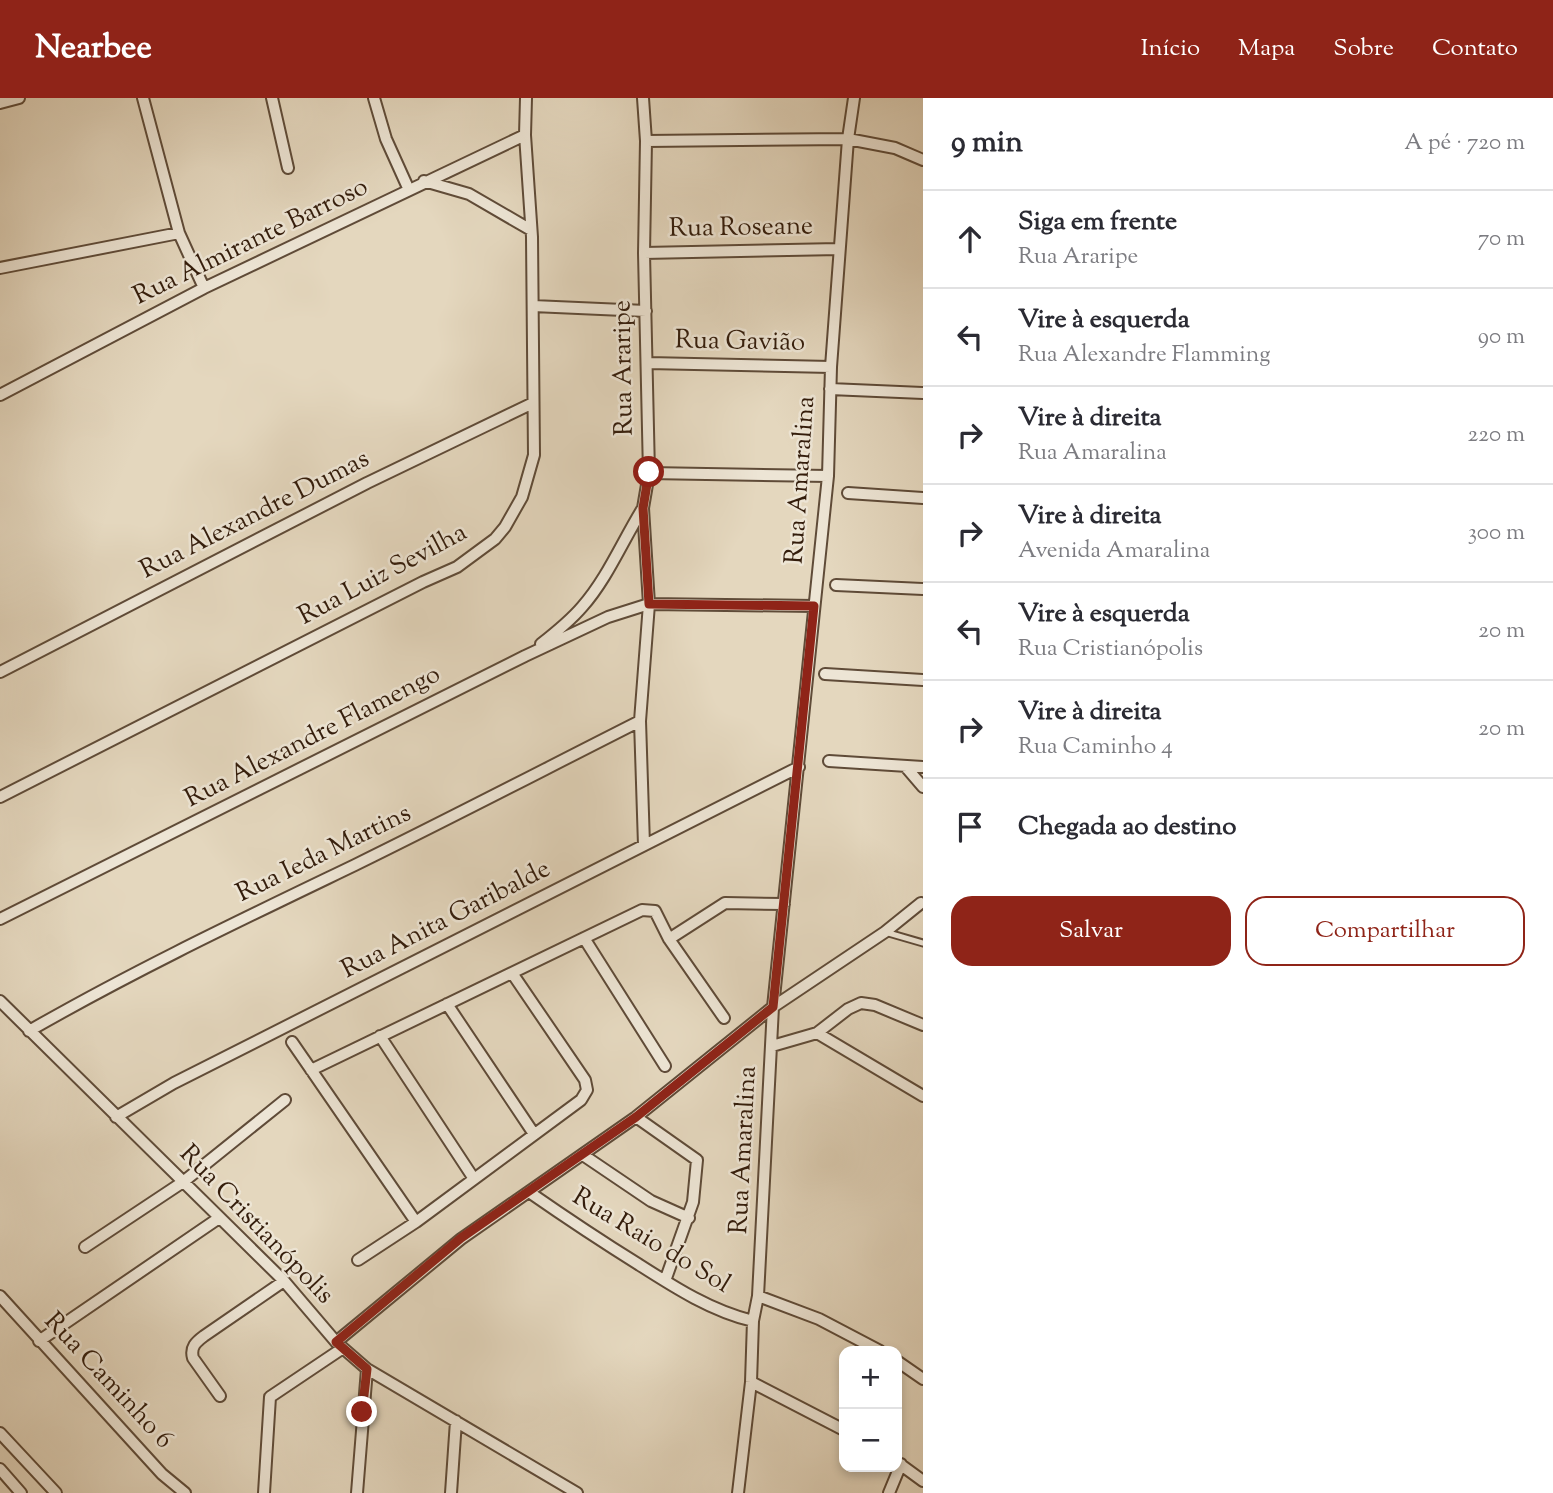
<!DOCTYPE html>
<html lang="pt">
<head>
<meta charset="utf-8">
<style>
  :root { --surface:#fff; --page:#f2f2f3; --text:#2b2b33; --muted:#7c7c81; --line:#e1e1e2; --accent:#8f2418 }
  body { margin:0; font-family:"Sorts Mill Goudy",serif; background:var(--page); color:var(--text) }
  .controls { position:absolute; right:21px; bottom:21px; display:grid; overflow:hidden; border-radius:14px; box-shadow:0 4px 10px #0003 }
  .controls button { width:63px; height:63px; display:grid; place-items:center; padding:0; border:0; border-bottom:2px solid var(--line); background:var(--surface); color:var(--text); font:35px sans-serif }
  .stop { position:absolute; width:21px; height:21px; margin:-16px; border:5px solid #8f2418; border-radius:50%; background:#fff }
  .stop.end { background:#8f2418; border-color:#fff; box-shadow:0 2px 7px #0008 }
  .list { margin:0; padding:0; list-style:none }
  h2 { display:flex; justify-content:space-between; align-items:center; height:91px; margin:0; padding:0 28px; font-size:30px }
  h2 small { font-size:23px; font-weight:400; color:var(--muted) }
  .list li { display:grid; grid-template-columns:46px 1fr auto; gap:21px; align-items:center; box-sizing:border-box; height:98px; padding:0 28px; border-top:2px solid var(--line) }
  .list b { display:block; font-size:26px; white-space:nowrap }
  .list p { margin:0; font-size:23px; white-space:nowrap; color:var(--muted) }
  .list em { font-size:23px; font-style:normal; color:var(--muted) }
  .actions { display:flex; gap:14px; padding:21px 28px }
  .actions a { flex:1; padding:16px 0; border:2px solid var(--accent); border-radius:21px; text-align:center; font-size:24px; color:var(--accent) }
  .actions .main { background:var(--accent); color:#fff }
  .icon { flex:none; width:38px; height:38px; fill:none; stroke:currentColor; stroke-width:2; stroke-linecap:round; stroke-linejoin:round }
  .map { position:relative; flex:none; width:923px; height:1395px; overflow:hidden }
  header { display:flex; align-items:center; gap:42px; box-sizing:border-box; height:98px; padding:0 35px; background:var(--accent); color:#fff }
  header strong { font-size:33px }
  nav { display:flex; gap:38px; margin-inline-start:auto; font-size:24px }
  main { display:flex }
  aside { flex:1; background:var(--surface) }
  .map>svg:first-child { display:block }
</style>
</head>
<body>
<header>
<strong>Nearbee</strong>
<nav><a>Início</a><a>Mapa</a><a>Sobre</a><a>Contato</a></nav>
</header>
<main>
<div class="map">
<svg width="923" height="1395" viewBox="0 0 923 1395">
  <rect width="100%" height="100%" fill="#e4d7be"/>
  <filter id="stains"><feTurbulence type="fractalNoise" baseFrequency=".00286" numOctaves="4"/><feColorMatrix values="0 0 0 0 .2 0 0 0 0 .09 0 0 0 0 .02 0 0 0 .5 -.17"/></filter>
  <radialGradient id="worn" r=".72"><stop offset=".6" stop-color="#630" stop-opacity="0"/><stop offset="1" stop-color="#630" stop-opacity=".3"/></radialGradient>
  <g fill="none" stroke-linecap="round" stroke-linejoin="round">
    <defs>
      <path id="service" d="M885,834L923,845"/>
      <path id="minor" d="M143,0L179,135L204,190
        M272,0L288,70
        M374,0L386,41L409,92
        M643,0L646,43L644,155L649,375L643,410L649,506L640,623L644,747
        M0,5L19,0
        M646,43L848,41L895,50L923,62
        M424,83L469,96L531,132
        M644,155L839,151
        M0,170L179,135
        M533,208L646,213
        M648,265L831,269
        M830,291L923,295
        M0,297L204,190L525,37
        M649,375L828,378
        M848,395L923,400
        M836,487L923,491
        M541,546C555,535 570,523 582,509C607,481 623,442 643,410
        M0,574L367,385L533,305
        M825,576L923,582
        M829,663L923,669
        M905,668L923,689
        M0,699L423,484L457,469L495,441L505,429L522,399L534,357L532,139L525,37L526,0
        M0,821L525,558L608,519L649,506L814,508
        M584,840L665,968
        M669,841L725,805L784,806
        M0,903L284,1183L336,1244L367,1271L577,1395
        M447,906L534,1036
        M29,933C135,872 245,820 355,767C451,720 545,671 640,623
        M817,935L923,998
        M380,938L474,1081
        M292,944L416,1124
        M772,948L817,935L848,911L861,905L875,907L923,927
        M311,972L642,812L655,813L669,841L724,920
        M116,1019L174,985L799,669
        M636,1019L697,1062L693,1104L665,1183
        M583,1057L651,1103L689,1120
        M529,1094C565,1119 601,1143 638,1166C674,1189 711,1213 753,1223
        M85,1149L183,1084L285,1002
        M358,1162L416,1124L581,1002L587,992L585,982L512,875
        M0,1198L162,1376L185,1395
        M758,1198L819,1221L880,1253
        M39,1243L219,1120
        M336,1244L461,1141L636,1019L773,909L885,834L921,805
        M897,1263L923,1281
        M751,1284L844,1332
        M220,1298L193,1260C190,1249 196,1244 204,1238L284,1183
        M0,1335L56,1395
        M897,1364L923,1383
        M0,1371L21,1395
        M264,1395L270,1299L343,1250
        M357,1395L367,1271
        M451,1395L456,1323
        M738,1395L751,1284L753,1223L758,1198L773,909L828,378L831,269L848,41L854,0
        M889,1395L901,1366"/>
    </defs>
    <!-- service casing -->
    <use href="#service" stroke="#5f4b38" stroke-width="9"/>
    <!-- minor casing -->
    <use href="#minor" stroke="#5f4b38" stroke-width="14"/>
    <!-- service -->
    <use href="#service" stroke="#ede5d5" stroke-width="5"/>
    <!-- minor -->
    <use href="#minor" stroke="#ede5d5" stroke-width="10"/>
  </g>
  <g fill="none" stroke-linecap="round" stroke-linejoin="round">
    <!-- route -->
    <path stroke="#8f2418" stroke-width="9" d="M362,1314L367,1271L336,1244L461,1140L636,1019L773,909L814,508L649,506L643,410L649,374"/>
  </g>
  <g text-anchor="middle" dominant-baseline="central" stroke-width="5" stroke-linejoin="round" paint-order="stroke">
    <!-- street labels -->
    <g font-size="26" fill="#331c0b" stroke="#ede5d5">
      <text transform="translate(741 130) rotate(-1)">Rua Roseane</text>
      <text transform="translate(251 144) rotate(-26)">Rua Almirante Barroso</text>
      <text transform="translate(740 244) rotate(1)">Rua Gavião</text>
      <text transform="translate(624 270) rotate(-91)">Rua Araripe</text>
      <text transform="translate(801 382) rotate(-86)">Rua Amaralina</text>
      <text transform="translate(255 417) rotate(-27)">Rua Alexandre Dumas</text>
      <text transform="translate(383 477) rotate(-28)">Rua Luiz Sevilha</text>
      <text transform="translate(313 639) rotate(-27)">Rua Alexandre Flamengo</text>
      <text transform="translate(324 756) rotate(-26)">Rua Ieda Martins</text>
      <text transform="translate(446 822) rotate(-27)">Rua Anita Garibalde</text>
      <text transform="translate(744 1052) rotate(-87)">Rua Amaralina</text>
      <text transform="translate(256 1127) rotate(46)">Rua Cristianópolis</text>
      <text transform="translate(651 1143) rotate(31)">Rua Raio do Sol</text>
      <text transform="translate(108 1283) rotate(47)">Rua Caminho 6</text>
    </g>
  </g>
  <rect width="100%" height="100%" filter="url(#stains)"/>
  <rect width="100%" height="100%" fill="url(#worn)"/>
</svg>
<div class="controls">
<button>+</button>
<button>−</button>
</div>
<div class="stop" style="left:649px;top:374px"></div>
<div class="stop end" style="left:362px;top:1314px"></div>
</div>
<aside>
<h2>9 min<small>A pé · 720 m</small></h2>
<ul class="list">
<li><svg class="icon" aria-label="ahead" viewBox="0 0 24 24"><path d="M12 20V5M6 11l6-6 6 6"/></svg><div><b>Siga em frente</b><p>Rua Araripe</p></div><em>70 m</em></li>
<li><svg class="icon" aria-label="left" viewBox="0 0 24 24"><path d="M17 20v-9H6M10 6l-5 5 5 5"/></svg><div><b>Vire à esquerda</b><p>Rua Alexandre Flamming</p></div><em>90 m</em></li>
<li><svg class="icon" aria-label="right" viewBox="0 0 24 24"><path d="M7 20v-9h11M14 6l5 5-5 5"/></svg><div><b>Vire à direita</b><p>Rua Amaralina</p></div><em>220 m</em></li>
<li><svg class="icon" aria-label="right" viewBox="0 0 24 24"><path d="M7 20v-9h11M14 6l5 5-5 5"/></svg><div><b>Vire à direita</b><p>Avenida Amaralina</p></div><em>300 m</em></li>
<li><svg class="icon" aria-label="left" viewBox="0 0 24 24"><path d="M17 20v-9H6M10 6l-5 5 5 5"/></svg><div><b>Vire à esquerda</b><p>Rua Cristianópolis</p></div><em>20 m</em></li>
<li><svg class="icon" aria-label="right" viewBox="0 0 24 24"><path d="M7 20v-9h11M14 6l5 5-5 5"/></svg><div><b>Vire à direita</b><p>Rua Caminho 4</p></div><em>20 m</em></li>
<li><svg class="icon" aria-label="arrive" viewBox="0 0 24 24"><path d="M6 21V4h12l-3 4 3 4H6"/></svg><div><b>Chegada ao destino</b></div></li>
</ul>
<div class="actions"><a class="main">Salvar</a><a>Compartilhar</a></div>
</aside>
</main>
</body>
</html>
